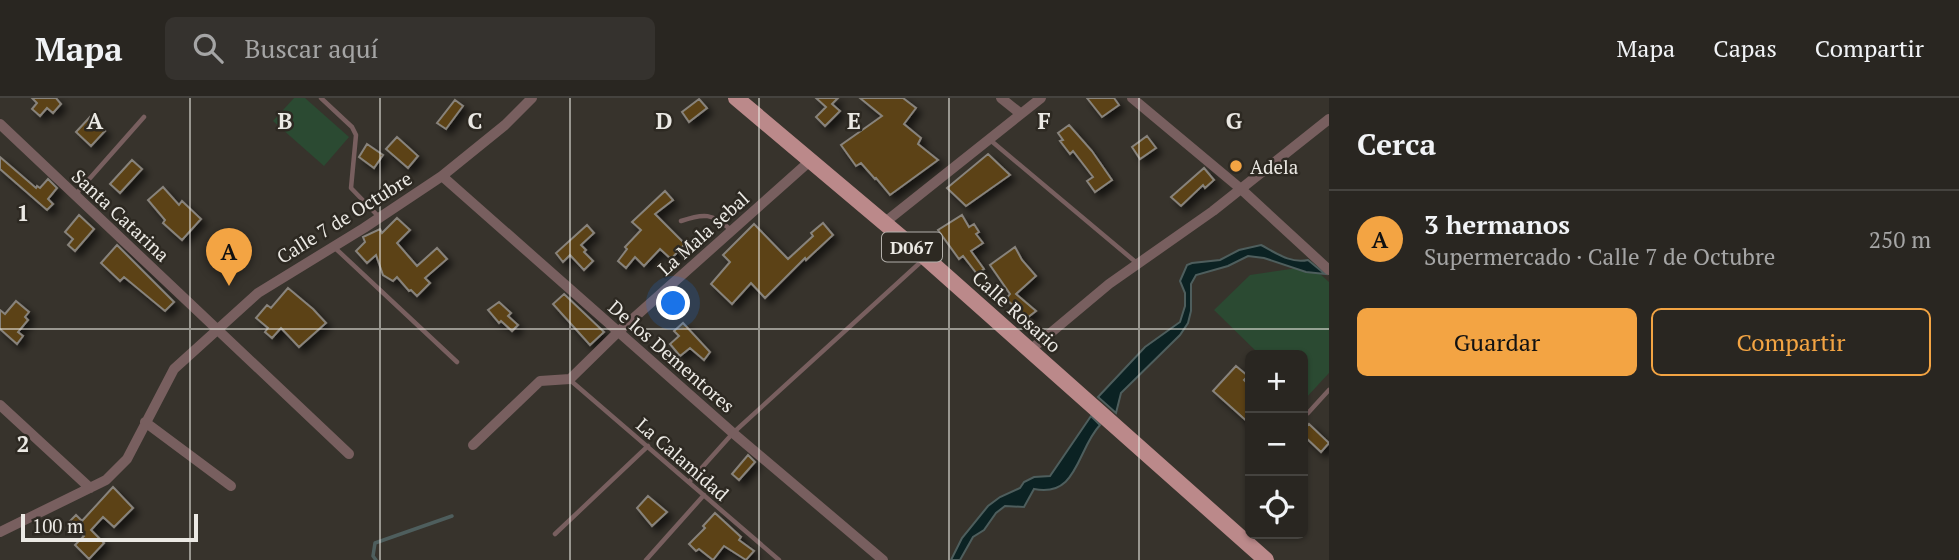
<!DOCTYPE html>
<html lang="es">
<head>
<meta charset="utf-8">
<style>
  :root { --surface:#292621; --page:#35322e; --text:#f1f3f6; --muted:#a5a5a5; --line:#45433f; --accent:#f3a443 }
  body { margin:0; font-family:"PT Serif",serif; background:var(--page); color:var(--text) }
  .controls { position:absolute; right:21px; bottom:21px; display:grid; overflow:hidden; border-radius:10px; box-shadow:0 2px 5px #0004 }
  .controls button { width:63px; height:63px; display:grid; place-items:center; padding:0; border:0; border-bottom:2px solid var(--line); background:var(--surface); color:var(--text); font:35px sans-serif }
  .scale { position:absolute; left:21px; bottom:18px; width:177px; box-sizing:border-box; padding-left:7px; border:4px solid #ebe9e4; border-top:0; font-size:19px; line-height:24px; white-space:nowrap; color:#ebe9e4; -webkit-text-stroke:5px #2d2922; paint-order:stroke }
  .you { position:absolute; left:674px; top:206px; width:24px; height:24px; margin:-18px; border:5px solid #fff; border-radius:50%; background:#1a73e8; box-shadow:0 0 0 10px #1a73e833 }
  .badge { display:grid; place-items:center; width:46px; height:46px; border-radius:50%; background:var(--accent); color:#111; font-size:23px; font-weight:700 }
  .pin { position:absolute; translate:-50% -58px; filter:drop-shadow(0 2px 4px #0008) }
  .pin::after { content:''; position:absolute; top:37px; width:24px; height:21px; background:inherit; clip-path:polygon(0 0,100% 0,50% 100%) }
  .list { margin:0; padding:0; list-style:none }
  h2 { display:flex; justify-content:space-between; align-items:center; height:91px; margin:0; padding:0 28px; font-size:30px }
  h2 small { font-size:23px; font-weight:400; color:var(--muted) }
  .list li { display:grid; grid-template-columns:46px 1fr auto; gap:21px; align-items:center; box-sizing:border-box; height:98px; padding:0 28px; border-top:2px solid var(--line) }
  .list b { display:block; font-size:26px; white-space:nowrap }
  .list p { margin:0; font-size:23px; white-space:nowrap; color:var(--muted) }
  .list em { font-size:23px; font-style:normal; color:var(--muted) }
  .actions { display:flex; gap:14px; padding:21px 28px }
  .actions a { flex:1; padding:16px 0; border:2px solid var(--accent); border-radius:10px; text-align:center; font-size:24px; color:var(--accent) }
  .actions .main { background:var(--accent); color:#111 }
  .icon { flex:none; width:38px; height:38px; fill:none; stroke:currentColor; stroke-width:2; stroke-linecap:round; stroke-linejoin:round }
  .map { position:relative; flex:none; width:1329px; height:462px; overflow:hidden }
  header { display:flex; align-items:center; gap:42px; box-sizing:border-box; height:98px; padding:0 35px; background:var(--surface); border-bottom:2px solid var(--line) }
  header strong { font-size:33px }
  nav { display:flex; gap:38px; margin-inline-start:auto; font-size:24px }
  .search { width:490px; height:63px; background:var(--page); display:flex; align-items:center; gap:18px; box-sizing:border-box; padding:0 24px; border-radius:10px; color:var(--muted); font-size:26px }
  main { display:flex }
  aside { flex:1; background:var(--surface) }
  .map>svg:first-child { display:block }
</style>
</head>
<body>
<header>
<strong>Mapa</strong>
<div class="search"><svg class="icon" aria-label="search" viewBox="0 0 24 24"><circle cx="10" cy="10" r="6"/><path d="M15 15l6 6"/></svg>Buscar aquí</div>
<nav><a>Mapa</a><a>Capas</a><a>Compartir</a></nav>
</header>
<main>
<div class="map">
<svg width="1329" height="462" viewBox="0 0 1329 462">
  <defs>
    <filter id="shadow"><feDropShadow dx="5" dy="5" stdDeviation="3.5" flood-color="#0009"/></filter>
  </defs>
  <rect width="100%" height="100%" fill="#37332c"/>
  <!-- green -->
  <path fill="#2b4a32" d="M294,0H305L349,39L324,68L273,23Z
    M1311,168L1329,184V275L1305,301L1303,299V257H1260L1214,212L1250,177Z"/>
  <!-- water -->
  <path fill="#0b2223" stroke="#4e5e5d" stroke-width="2" d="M1261,147C1276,155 1291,166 1308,162L1325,176L1306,174L1264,160L1248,158L1228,168L1196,177L1191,186V213L1188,225L1180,237L1121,295L1116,315L1098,299L1145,249L1180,224L1185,208V195L1180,183L1187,167L1192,165L1220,162L1239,152Z
    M1091,318L1100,327C1077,351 1078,400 1034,391L1024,409L1005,408L996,415L984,432L973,439L960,462H951L962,440L988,408L1000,399L1020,390L1024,384L1034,379L1050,378Z"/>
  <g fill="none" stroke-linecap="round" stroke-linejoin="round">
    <!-- stream -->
    <path stroke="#4e5e5d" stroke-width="3.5" d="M376,462L373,458L375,445L452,418"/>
  </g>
  <!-- building -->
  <path fill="#5c4312" stroke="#88837c" stroke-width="2" filter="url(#shadow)" d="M32,0H56L61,6L53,15L47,10L40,18L32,11L37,5Z
    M816,0H838L832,6L840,13L825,28L816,19L826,9Z
    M860,0H903L916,10L904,26L921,40L918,46L938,62L890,97L876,80L875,81L861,65L856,68L841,47L882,18Z
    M1087,0H1114L1119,7L1102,19Z
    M699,1L707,10L689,24L682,14Z
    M455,2L463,8L446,31L437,25Z
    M90,19L105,33L91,48L76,34Z
    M1069,27L1092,53L1112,82L1095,94L1087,83L1093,79L1073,53L1070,56L1060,43L1063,42L1058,35Z
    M1147,38L1156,50L1140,61L1132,49Z
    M397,39L418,58L408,70L386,51Z
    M367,46L383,57L374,70L359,59Z
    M988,56L1010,77L966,108L947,90Z
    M0,59L36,90L37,88L40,90L48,81L57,90L48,101L53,106L47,112L0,71Z
    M132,62L142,71L120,95L110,86Z
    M1204,70L1214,82L1205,90L1203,87L1181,108L1171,99Z
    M163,89L179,107L182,103L201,121L182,142L163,125L165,122L148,102Z
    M665,93L673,102L655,116L685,146L671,161L660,151L644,168L635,159L626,170L618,163L627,151L625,149L641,132L632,124Z
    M79,117L94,131L75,153L68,147L73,141L65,134Z
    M962,117L969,129L974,126L979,134L976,136L983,145L971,153L984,171L977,176L963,158L959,161L938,132Z
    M397,120L410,132L397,145L417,168L437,150L447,161L425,180L430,185L417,198L411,192L409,193L397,179L393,183L383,177L376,157L367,165L356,153L365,144L363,139L380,131L382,135Z
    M823,125L833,137L806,162L805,160L765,200L751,185L732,206L711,186L730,164L723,157L754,126L788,161L813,138L811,135Z
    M587,127L594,135L581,147L586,152L584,154L593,163L584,172L570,157L563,164L556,155Z
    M117,147L174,204L165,213L124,179L120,183L101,165Z
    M1015,149L1022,162L1036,178L1016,196L1036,213L1027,220L1006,201L1010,196L990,167Z
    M288,190L313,211L326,225L299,249L281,230L272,240L265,234L268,230L256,220L267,207L271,210Z
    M564,196L604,234L590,247L553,206Z
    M16,203L29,214L25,219L28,222L18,234L23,238L17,246L0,231V212L5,216Z
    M499,204L511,215L508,218L518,227L512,233L501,223L499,225L488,212Z
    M683,225L710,254L704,262L690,250L680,258L670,246L679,238L674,233Z
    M1236,268L1248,278L1244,282L1250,288V326L1213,293Z
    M1309,326L1329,345L1321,354L1303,337V332Z
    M748,357L755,364L739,382L732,376Z
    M113,389L133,410L114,429L103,419L91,432L104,445L89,461L75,447L84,438L70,423L76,417L82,423Z
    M648,398L667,414L652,428L637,410Z
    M715,415L741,439L739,442L754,453L746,462L724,448L713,462L699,451L696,453L689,446L705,430L703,428Z"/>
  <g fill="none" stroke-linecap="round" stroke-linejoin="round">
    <!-- lane -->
    <path stroke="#785f5f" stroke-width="4.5" d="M321,0L352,29L356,37L351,90L379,119
      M989,41L1138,166
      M76,96L144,19
      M681,123C704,115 712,115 731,132
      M334,149L457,264
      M570,282L779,462
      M1308,315L1329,292
      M689,384L733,335L924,161
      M555,436L648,348
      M646,462L704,397"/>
    <!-- street -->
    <path stroke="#785f5f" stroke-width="10" d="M1001,0L1021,16
      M1132,0L1241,91L1329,172
      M0,26L349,356
      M442,78L733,335L883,462
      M884,125L1041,0
      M1029,253L1109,186L1213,113L1329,21
      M0,307L90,390
      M145,324L231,388
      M473,347L540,283L570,281L618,234L811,62
      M0,434L106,382L127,361L174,271L258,195L364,130L442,78L505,27L532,0"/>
    <!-- primary -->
    <path stroke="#bb898a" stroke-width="16" d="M736,0L926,160L1266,462"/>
  </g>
  <!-- grid -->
  <path fill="none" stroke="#ebe9e4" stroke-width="2" stroke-opacity="0.55" d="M190,0V462M380,0V462M570,0V462M759,0V462M949,0V462M1139,0V462M0,231H1329"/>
  <!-- markers -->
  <circle fill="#f3a443" stroke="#2d2922" stroke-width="2.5" cx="1236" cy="68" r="7"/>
  <g text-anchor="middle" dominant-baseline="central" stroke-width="5" stroke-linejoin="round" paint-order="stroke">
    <!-- shield labels -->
    <rect fill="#2d2922" stroke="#b2afaa" stroke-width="2" x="882" y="134.5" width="60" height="29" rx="5"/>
    <g font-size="18" font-weight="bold" fill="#ebe9e4">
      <text x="912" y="149">D067</text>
    </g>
    <!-- poi labels -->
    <g font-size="19" fill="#ebe9e4" stroke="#2d2922" text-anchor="start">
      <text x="1250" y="68">Adela</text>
    </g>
    <!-- street labels -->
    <g font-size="19" fill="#ebe9e4" stroke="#2d2922">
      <text transform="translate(121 117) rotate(43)">Santa Catarina</text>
      <text transform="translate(344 119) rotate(-32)">Calle 7 de Octubre</text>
      <text transform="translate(703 135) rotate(-42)">La Mala sebal</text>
      <text transform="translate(1017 213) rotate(42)">Calle Rosario</text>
      <text transform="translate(672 258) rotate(41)">De los Dementores</text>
      <text transform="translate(683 361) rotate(41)">La Calamidad</text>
    </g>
  </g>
  <g font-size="23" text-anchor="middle" font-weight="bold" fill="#ebe9e4" stroke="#2d2922" stroke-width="5" stroke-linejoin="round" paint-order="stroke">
    <text x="95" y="31">A</text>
    <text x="285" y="31">B</text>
    <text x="475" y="31">C</text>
    <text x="664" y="31">D</text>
    <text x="854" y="31">E</text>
    <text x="1044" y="31">F</text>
    <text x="1234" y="31">G</text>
    <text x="23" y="123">1</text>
    <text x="23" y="354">2</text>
  </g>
</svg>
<div class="controls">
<button>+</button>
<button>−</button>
<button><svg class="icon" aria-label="locate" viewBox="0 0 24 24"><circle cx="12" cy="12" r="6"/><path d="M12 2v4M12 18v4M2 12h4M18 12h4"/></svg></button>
</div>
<div class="scale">100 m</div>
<div class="you"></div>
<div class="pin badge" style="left:229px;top:188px">A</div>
</div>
<aside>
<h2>Cerca<small></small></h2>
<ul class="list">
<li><span class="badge">A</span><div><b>3 hermanos</b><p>Supermercado · Calle 7 de Octubre</p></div><em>250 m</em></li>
</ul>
<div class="actions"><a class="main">Guardar</a><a>Compartir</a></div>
</aside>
</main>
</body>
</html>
